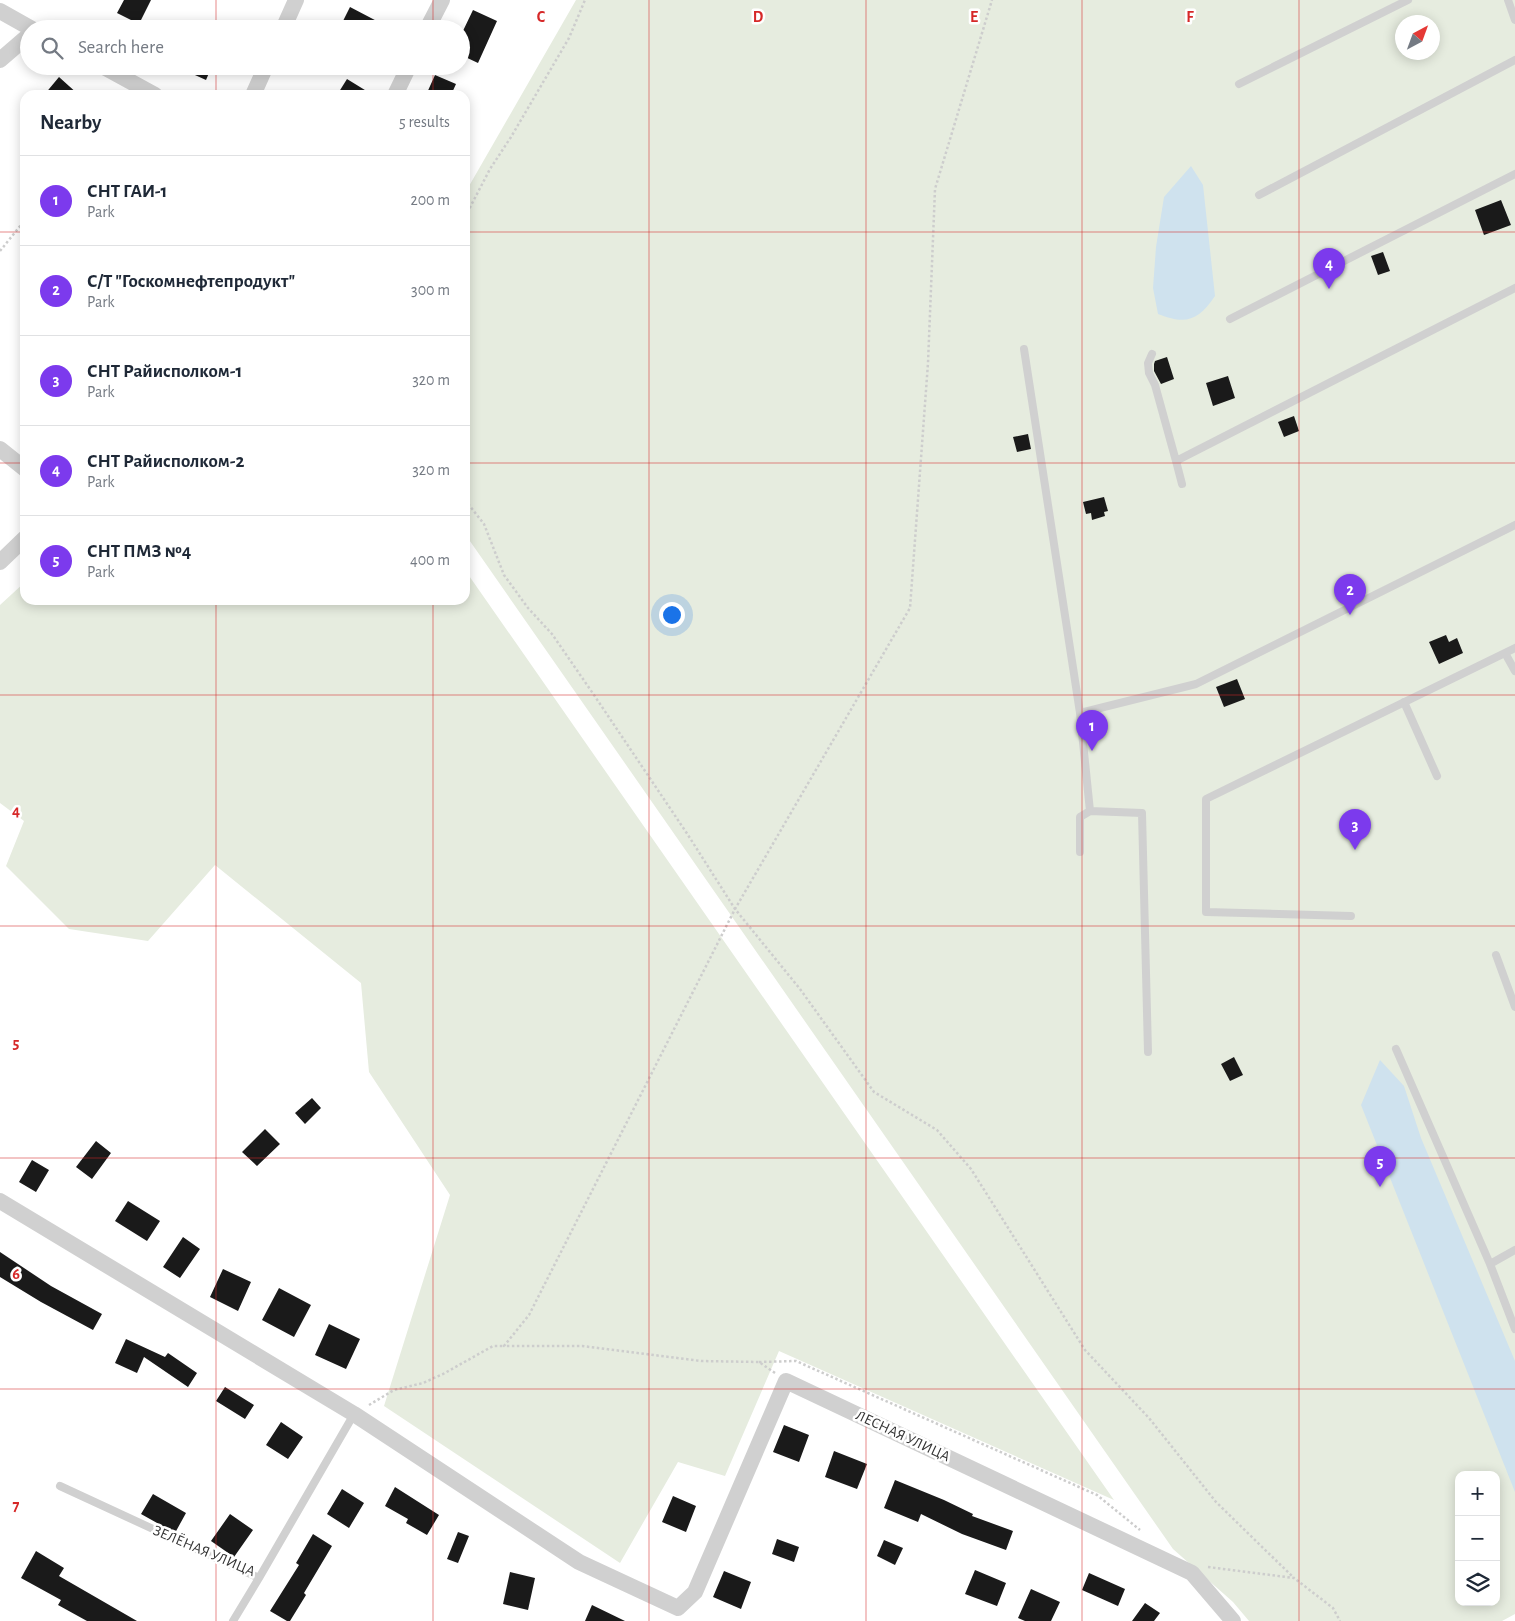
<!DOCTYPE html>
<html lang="en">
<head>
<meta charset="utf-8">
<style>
  :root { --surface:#fff; --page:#f2f2f3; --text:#1f2937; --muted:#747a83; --line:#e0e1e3; --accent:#7c3aed }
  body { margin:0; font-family:"Alegreya Sans",sans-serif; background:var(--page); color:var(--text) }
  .controls { position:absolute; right:15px; bottom:15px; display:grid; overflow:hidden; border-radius:10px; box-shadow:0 2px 12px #0003 }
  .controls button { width:45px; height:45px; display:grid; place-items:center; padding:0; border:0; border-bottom:1px solid var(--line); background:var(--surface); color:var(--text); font:25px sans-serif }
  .compass { position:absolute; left:1395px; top:15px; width:45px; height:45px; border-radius:50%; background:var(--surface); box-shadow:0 2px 12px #0003; rotate:41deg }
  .you { position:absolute; left:671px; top:614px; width:18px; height:18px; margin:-12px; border:4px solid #fff; border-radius:50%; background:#1a73e8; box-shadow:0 0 0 8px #1a73e833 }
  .badge { display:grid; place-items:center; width:32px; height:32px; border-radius:50%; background:var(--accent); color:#fff; font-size:16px; font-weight:700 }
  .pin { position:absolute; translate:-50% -41px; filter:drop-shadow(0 1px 2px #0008) }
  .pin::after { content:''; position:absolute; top:26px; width:18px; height:15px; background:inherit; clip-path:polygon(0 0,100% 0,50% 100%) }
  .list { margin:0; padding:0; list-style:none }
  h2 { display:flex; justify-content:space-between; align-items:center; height:65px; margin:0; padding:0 20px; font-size:21px }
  h2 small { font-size:16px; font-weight:400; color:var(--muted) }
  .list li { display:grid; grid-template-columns:32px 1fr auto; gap:15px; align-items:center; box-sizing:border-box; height:90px; padding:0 20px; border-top:1px solid var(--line) }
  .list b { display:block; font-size:19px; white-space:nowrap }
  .list p { margin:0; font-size:16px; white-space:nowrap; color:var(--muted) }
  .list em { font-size:16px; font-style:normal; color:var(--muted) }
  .icon { flex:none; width:28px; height:28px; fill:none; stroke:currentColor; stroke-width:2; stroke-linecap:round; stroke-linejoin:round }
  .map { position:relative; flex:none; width:1515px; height:1621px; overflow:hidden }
  .search { position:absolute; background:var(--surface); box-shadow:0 2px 12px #0003; left:20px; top:20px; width:450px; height:55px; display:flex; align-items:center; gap:12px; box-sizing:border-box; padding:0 18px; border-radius:28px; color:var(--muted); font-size:19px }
  .panel { position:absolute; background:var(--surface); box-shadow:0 2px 12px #0003; left:20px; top:90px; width:450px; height:515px; border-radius:15px }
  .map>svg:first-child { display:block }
</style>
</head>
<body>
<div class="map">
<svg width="1515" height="1621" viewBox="0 0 1515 1621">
  <rect width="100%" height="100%" fill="#fff"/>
  <!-- green -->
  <path fill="#e6ecdf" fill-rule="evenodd" d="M576,0H1515V1614L1502,1621H1249L1233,1602L1173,1549L465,534V193ZM1402,22H1432V52H1402ZM1459,1475H1496V1602H1459Z
    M465,570L1114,1500L779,1351L725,1476L678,1462L620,1563L384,1406L450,1195L369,1072L361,983L215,865L148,941L69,929L6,866L24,821L0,803V605L25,582V600H465Z"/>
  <!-- water -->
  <path fill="#cfe2ee" d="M1191,166L1203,185L1215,296C1198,321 1186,325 1158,314L1153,288L1156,247L1164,197Z
    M1380,1060L1404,1086L1421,1138L1515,1361V1492L1361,1105Z"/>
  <!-- building -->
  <path fill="#1a1a1a" d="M124,0H151L139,24L117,13Z
    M350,7L392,29H339Z
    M473,10L497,21L478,63L461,55V35Z
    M175,66H212L206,80Z
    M435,75L456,84L451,95H426Z
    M59,77L79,95H44Z
    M347,79L373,95H337Z
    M1501,200L1511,225L1484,235L1475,210Z
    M1383,252L1390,271L1378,275L1371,256Z
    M1167,357L1174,379L1161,384L1154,371V364L1155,361Z
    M1228,376L1235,398L1213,406L1206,383Z
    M1294,416L1299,431L1284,437L1278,422Z
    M1028,434L1031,449L1017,452L1013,437Z
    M1104,497L1108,511L1104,512L1105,516L1092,520L1091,513L1086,514L1083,502Z
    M1446,635L1449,642L1457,638L1463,653L1439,664L1429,642Z
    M1237,679L1245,699L1224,707L1216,687Z
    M1234,1057L1243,1075L1230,1081L1221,1064Z
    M312,1098L321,1108L305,1124L295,1113Z
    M265,1129L280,1144L257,1166L242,1152Z
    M96,1141L111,1153L92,1179L76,1167Z
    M32,1160L49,1170L36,1192L19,1182Z
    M128,1201L160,1221L147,1241L115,1221Z
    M183,1237L200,1249L180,1278L163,1267Z
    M0,1252L51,1286L102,1314L93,1330L41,1302L0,1277Z
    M223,1269L251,1282L238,1311L210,1297Z
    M279,1288L311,1305L294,1337L262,1320Z
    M329,1324L360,1339L346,1369L315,1355Z
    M126,1339L165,1357L168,1353L197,1373L188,1387L144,1357L137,1373L115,1363Z
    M225,1387L254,1405L245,1419L216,1401Z
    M281,1422L303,1437L288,1459L266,1445Z
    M784,1425L809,1435L799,1462L773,1452Z
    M834,1451L867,1464L857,1489L825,1477Z
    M895,1480L944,1500L973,1514L972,1516L1013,1531L1006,1550L962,1534L921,1514L918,1522L884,1508Z
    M395,1487L439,1515L427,1535L406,1523L408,1519L385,1506Z
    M342,1489L364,1503L349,1528L327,1514Z
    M153,1494L186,1513L175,1533L141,1514Z
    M673,1496L696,1506L686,1532L662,1522Z
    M230,1514L253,1530L234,1557L211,1541Z
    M458,1532L469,1536L458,1563L447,1559Z
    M313,1534L332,1546L304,1593L306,1595L290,1621H287L270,1611L299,1565L296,1563Z
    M777,1539L799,1547L794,1562L772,1554Z
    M884,1540L903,1548L895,1565L877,1556Z
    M36,1551L64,1568L59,1576L137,1621H87L58,1605L61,1600L21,1578Z
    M975,1570L1006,1583L997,1606L965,1594Z
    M724,1571L751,1582L741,1609L713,1597Z
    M510,1572L535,1578L528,1610L503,1604Z
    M1089,1573L1125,1589L1118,1606L1082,1590Z
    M1031,1589L1060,1602L1051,1621H1025L1018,1618Z
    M1145,1603L1160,1613L1154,1621H1132Z
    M592,1605L625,1621H585Z"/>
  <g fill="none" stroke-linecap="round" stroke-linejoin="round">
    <!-- path -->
    <path stroke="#cdcdcd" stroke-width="2.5" stroke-dasharray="2.5 2.5" stroke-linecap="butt" d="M465,217L490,169L511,137L569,38L585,0
      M0,251L25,220
      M465,500L484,524L504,575L528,608L552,634L594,695L688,835L735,909L800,989L874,1092L937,1130L971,1169L1085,1350L1149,1418L1216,1502L1294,1578
      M759,1362L796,1361L1097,1495L1140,1530
      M775,1373L759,1362L701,1361L582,1346H504L529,1315L735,909L910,608L928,363L935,189L992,0
      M369,1405L394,1390L423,1383L443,1374L493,1346H504
      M1208,1567L1294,1578L1333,1608L1340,1621"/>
    <!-- service -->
    <path stroke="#d0d0d0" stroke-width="8" d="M1508,0L1515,20
      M1239,84L1408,0
      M1259,195L1515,60
      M1230,319L1515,174
      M1024,349L1080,713L1090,811L1080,817V852
      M1152,354L1148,363L1149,373L1155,385L1176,461L1515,288
      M1176,461L1182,484
      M1505,653L1515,671
      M1404,702L1437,776
      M1080,713L1196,684L1515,525
      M1090,811L1142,813L1148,1052
      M1351,916L1206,912V799L1515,648
      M1496,955L1515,1007
      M1396,1049L1490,1264L1515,1329
      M1490,1264L1515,1250
      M60,1486L259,1578L354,1414
      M233,1621L259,1578"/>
    <!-- minor -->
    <path stroke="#d0d0d0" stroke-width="16" d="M0,11L32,29
      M283,29L296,0
      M427,29L442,0
      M0,60L29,35
      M102,66L155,95
      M253,95L266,66
      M395,95L409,66
      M0,449L25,469
      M0,562L25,538
      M0,1201L354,1414L579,1562L678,1608L695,1592L786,1381L1192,1573L1233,1621"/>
  </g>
  <!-- grid -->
  <path fill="none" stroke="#d62828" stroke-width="1" stroke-opacity="0.55" d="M216,0V29M433,0V29M649,0V1621M866,0V1621M1082,0V1621M1299,0V1621M216,66V95M433,66V95M0,232H25M465,232H1515M0,463H25M465,463H1515M216,600V1621M433,600V1621M0,695H1515M0,926H1515M0,1158H1515M0,1389H1515"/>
  <g text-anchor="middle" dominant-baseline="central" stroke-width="5" stroke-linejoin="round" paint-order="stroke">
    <!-- street labels -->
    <g font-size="15" fill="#333" stroke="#fff">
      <text transform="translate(903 1436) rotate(25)">ЛЕСНАЯ УЛИЦА</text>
      <text transform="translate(204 1551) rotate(23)">ЗЕЛЁНАЯ УЛИЦА</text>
    </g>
  </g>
  <g font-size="16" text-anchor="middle" font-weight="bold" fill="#d62828" stroke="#fff" stroke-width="5" stroke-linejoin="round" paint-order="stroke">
    <text x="541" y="22">C</text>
    <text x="758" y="22">D</text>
    <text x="974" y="22">E</text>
    <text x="1190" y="22">F</text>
    <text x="16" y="816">4</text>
    <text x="16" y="1048">5</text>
    <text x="16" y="1279">6</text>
    <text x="16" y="1511">7</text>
  </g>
</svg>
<div class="controls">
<button>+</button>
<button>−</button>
<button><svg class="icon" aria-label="layers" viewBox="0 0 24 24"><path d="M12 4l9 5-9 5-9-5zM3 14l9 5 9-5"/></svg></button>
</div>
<svg class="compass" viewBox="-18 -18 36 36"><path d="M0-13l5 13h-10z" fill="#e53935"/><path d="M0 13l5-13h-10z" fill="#747a83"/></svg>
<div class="you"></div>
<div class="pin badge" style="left:1092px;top:751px">1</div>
<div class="pin badge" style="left:1350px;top:615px">2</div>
<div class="pin badge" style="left:1355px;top:850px">3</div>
<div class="pin badge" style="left:1329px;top:289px">4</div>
<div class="pin badge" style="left:1380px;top:1187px">5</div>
<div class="search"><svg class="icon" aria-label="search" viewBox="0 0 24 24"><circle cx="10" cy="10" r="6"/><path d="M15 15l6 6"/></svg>Search here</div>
<section class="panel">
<h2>Nearby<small>5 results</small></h2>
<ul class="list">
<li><span class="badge">1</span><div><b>СНТ ГАИ-1</b><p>Park</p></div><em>200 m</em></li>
<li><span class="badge">2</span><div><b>С/Т &quot;Госкомнефтепродукт&quot;</b><p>Park</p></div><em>300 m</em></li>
<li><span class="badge">3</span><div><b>СНТ Райисполком-1</b><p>Park</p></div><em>320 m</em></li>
<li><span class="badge">4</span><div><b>СНТ Райисполком-2</b><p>Park</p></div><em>320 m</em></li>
<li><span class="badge">5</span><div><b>СНТ ПМЗ №4</b><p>Park</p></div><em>400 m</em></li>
</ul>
</section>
</div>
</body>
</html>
